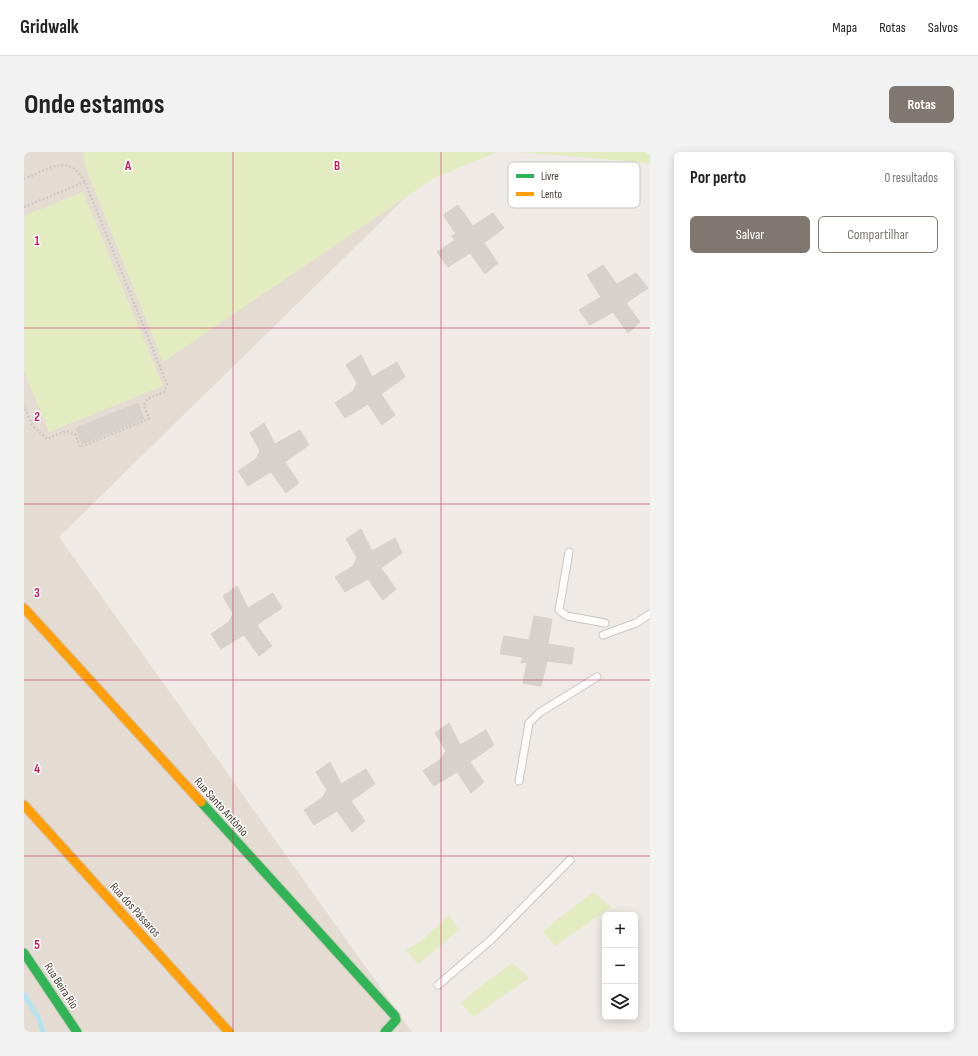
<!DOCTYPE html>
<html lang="pt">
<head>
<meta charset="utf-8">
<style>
  :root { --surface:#fff; --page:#f2f2f2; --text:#222; --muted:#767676; --line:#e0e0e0; --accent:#807870 }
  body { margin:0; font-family:"Sofia Sans Condensed",sans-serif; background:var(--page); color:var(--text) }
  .controls { position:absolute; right:12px; bottom:12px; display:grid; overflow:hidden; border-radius:6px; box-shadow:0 2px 10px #0003 }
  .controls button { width:36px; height:36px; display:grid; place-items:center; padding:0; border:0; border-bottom:1px solid var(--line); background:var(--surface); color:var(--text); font:20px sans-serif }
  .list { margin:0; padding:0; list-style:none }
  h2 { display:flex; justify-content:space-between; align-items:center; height:52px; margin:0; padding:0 16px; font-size:17px }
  h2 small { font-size:13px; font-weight:400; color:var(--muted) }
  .actions { display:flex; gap:8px; padding:12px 16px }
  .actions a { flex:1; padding:9px 0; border:1px solid var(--accent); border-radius:6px; text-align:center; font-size:14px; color:var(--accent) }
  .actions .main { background:var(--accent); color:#fff }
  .icon { flex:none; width:22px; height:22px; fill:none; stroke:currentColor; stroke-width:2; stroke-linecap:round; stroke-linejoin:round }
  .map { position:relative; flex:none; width:626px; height:880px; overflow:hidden; border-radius:6px }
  header { display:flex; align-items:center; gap:24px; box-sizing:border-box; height:56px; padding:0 20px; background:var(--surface); border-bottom:1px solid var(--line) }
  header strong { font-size:19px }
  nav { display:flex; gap:22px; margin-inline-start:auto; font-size:14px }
  .intro { display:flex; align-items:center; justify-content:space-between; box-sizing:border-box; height:96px; padding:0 24px }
  h1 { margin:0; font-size:28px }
  .button { padding:10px 18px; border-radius:6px; background:var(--accent); color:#fff; font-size:14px; font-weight:700 }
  main { display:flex; gap:24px; padding:0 24px }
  aside { flex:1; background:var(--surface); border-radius:6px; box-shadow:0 2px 10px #0003 }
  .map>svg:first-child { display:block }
</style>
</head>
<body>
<header>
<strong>Gridwalk</strong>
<nav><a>Mapa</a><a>Rotas</a><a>Salvos</a></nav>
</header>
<div class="intro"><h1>Onde estamos</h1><a class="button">Rotas</a></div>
<main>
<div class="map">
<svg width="626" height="880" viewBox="0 0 626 880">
  <rect width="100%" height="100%" fill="#efeae5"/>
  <!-- residential -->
  <path fill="#e4dbd2" d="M0,0H428L35,385L388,880H0Z"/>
  <!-- green -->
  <path fill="#e3ecc1" d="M59,0H474L410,26L139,210L60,11Z
    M495,0H626V11Z
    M59,40L139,234L25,280L0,219V64Z
    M570,740L587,755L531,794L519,780L535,766Z
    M425,763L435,778L394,813L382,798L397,789Z
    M488,811L505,826L449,865L437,851L453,837Z"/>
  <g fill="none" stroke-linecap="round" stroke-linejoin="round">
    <!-- stream -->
    <path stroke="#b0e4f2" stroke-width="4.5" d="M0,842L15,867L19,880"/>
  </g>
  <!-- building -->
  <path fill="#d7d1cc" stroke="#d7d0cb" d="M434,53L449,74L469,61L480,76L460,91L474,111L461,122L446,101L424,115L413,100L431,88L427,84L432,82L419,63Z
    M579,113L593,132L612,121L624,136L602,151L616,170L604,181L589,160L566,173L555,158L577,145L563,123Z
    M337,203L348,225L373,210L381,225L357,242L371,263L358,273L344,252L321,266L311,251L329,239L333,231L322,213Z
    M114,251L120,267L58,292L52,276Z
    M240,271L251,292L276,278L285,293L261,310L275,331L262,341L247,320L224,334L214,319L232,307L236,299L226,281Z
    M337,377L348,399L371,386L378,401L357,416L372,437L359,448L344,427L321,440L311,425L329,414L333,406L322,387Z
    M213,434L224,456L249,441L258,456L233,473L248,494L235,504L220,483L197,497L187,482L205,470L209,462L199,444Z
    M510,464L528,467L524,492L550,496L548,512L523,509L517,534L499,531L503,510L497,511L499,505L476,502L480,484L505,488Z
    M425,571L436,593L462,578L470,593L446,610L460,630L447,641L433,620L410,634L399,619L417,607L422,599L411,581Z
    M306,610L317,632L342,617L351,632L327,649L341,669L328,680L313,659L290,673L280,658L298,646L303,638L292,620Z"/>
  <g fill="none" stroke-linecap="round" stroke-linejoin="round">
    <defs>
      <path id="lane" d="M545,400L535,458L543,464L581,471
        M579,483L612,471L626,462
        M495,629L505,571L515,561L573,525
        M414,833L468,787L546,708"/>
      <path id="fast" d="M177,650L371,864L372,868L361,880
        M0,801L53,880"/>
      <path id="slow" d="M0,456L177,650
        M0,653L205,880"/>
    </defs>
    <!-- lane casing -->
    <use href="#lane" stroke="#cbc6c1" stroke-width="9"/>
    <!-- fast casing -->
    <use href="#fast" stroke="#d0c7bc" stroke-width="11"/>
    <!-- slow casing -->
    <use href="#slow" stroke="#d0c7bc" stroke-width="11"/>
    <!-- path -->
    <path stroke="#cdc9c5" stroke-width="2.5" stroke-dasharray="2 2" stroke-linecap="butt" d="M0,27C11,23 34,9 45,14C52,17 57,24 61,30L143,232L140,240L123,247L120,253L125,267L56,295L51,282L42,279L23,287L8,273L0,254
      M0,55L61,30"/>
    <!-- lane -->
    <use href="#lane" stroke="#fdfcfb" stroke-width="7"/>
    <!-- fast -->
    <use href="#fast" stroke="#30b455" stroke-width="9"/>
    <!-- slow -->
    <use href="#slow" stroke="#ff9f0a" stroke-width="9"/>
  </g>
  <!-- grid -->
  <path fill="none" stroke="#c2185b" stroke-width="1" stroke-opacity="0.55" d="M209,0V880M417,0V880M0,176H626M0,352H626M0,528H626M0,704H626"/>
  <g text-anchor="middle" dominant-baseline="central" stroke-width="3" stroke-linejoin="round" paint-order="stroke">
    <!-- street labels -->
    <g font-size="12" fill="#453a31" stroke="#fff">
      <text transform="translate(197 655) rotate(48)">Rua Santo Antônio</text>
      <text transform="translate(111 758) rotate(48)">Rua dos Pássaros</text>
      <text transform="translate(37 834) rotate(57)">Rua Beira Rio</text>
    </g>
  </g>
  <!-- legend -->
  <rect x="484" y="10" width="132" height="46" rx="6" fill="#fff" stroke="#c7c4c1" stroke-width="1"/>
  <rect x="492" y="22" width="18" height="4" fill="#30b455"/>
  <rect x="492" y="40" width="18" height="4" fill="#ff9f0a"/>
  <g font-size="11" fill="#453a31">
    <text x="517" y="28">Livre</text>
    <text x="517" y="46">Lento</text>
  </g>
  <g font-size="13" text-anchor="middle" font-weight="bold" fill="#c2185b" stroke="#fff" stroke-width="3" stroke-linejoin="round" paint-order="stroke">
    <text x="104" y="18">A</text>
    <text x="313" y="18">B</text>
    <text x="13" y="93">1</text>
    <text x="13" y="269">2</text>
    <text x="13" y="445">3</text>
    <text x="13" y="621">4</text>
    <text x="13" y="797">5</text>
  </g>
</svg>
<div class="controls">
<button>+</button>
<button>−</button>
<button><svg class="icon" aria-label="layers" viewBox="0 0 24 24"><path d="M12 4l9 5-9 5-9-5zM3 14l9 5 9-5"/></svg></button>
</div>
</div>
<aside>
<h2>Por perto<small>0 resultados</small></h2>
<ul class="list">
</ul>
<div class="actions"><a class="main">Salvar</a><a>Compartilhar</a></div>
</aside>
</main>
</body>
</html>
